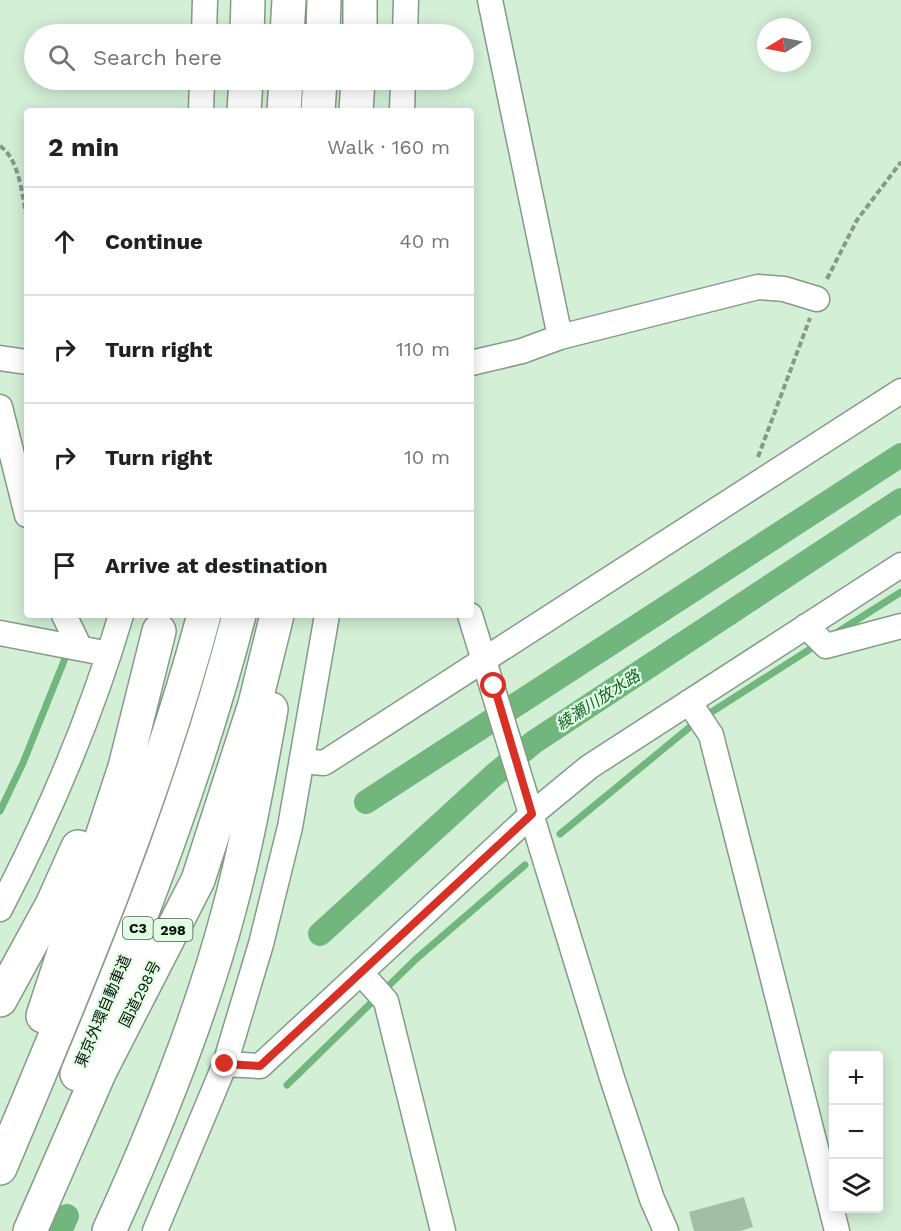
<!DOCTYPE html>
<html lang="en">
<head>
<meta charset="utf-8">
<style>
  :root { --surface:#fff; --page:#f2f2f2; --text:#202124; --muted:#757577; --line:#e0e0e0 }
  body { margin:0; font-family:"Work Sans","Noto Sans JP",sans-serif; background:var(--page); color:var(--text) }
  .controls { position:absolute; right:18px; bottom:18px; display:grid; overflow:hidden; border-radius:6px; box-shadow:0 3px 15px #0003 }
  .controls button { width:54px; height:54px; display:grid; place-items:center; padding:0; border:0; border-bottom:2px solid var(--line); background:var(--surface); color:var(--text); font:30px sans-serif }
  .compass { position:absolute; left:757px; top:18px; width:54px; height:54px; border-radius:50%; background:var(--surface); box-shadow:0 3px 15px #0003; rotate:260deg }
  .stop { position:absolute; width:18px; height:18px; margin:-14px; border:4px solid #d93025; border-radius:50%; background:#fff }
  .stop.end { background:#d93025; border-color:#fff; box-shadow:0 2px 6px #0008 }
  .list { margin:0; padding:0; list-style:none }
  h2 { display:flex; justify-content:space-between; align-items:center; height:78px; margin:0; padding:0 24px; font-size:26px }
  h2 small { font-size:20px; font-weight:400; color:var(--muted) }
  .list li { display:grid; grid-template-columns:39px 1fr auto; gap:18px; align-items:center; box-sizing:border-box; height:108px; padding:0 24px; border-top:2px solid var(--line) }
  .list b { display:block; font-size:22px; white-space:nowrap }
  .list em { font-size:20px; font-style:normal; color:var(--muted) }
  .icon { flex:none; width:33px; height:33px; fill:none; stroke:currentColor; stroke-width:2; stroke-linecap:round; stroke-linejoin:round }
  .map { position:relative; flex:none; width:901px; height:1231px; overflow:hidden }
  .search { position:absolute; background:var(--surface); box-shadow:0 3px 15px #0003; left:24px; top:24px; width:450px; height:66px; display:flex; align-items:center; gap:15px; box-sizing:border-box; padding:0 21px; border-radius:33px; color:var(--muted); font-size:22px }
  .panel { position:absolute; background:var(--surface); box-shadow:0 3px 15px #0003; left:24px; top:108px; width:450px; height:510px; border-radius:6px }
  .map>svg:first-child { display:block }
</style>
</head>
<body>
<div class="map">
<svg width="901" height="1231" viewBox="0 0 901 1231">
  <rect width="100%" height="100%" fill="#d3efd6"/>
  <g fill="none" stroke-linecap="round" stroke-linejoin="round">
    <!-- stream -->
    <path stroke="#71b67d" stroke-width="7" d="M833,635L901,592
      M0,811L23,763L66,656
      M560,834L696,722L818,644
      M287,1085L416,959L525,865"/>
    <!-- canal -->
    <path stroke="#71b67d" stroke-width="24" d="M366,802L901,455
      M320,934L493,776L534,742L901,500
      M60,1231L67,1216"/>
  </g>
  <!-- building -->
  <path fill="#a3bea7" d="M744,1197L753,1227L740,1231H694L689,1212Z"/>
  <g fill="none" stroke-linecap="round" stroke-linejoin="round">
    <defs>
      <path id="minor" d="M490,0L560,337
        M204,34L205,0
        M405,34L406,0
        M201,111L202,80
        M402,111L403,80
        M0,358L27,362
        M471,363L522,351L560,337L758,287L784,289L817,299
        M0,407L27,515
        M64,615L80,648
        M470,615L613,1081L652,1199L666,1231
        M806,626L826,646L901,626
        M0,633L109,654
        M689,702L711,735L837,1231
        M302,761L324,763L901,391
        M0,909C49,815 91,717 121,615
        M361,973L386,1001L443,1231
        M225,1064L260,1066L532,814L589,767L901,565
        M155,1231L225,1064L261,944L290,827L327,615"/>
      <path id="highway" d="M247,34L248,0
        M287,34L289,0
        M323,34L324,0
        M360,34V0
        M244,111L246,80
        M284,111L286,80
        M318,111L320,80
        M356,111L358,80
        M0,1000L52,905L78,847
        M43,1016L125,767L159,631
        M77,1074C140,923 198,774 239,615
        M0,1168C77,986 153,806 204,615
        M30,1231L100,1071L198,880L255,704L277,615
        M109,1231C156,1128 200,1020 229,910C247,844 259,776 271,709"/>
    </defs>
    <!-- minor casing -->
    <use href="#minor" stroke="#829c85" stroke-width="27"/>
    <!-- highway casing -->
    <use href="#highway" stroke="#829c85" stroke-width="36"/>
    <!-- path -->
    <path stroke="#859a87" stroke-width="4" stroke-dasharray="6 3" stroke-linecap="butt" d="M0,146C20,160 22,196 27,219
      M827,279L857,220L901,162
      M758,457L810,318"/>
    <!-- minor -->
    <use href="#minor" stroke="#fff" stroke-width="24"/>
    <!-- highway -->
    <use href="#highway" stroke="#fff" stroke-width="33"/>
  </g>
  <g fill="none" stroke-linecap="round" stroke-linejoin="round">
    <!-- route -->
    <path stroke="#d93025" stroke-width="8" d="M225,1064L260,1066L532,814L494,686"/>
  </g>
  <g text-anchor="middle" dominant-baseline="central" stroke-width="4.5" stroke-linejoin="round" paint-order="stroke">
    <!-- shield labels -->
    <g fill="#e0fde3" stroke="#4a594b" stroke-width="1.5">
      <rect x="123" y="917" width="30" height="22" rx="4.5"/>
      <rect x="153.5" y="919" width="39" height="22" rx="4.5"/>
    </g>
    <g font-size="14" font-weight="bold" fill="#09130a">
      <text x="138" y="928">C3</text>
      <text x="173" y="930">298</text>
    </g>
    <!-- street labels -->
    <g font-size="15" fill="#09130a" stroke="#e0fde3">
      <text transform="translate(140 994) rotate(-63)">国道298号</text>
      <text transform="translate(103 1011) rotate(-67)">東京外環自動車道</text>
    </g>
    <!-- water labels -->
    <g font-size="16" font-style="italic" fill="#17622c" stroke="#e0fde3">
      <text transform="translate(598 700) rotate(-33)">綾瀬川放水路</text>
    </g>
  </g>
</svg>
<div class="controls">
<button>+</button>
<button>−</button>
<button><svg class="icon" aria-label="layers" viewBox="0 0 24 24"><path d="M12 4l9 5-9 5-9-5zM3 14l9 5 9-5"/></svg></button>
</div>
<svg class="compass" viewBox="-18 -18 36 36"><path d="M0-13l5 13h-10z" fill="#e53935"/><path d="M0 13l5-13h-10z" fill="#757577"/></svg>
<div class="stop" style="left:494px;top:686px"></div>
<div class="stop end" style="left:225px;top:1064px"></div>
<div class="search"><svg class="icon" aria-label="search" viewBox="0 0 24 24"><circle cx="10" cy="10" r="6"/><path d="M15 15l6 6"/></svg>Search here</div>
<section class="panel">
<h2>2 min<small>Walk · 160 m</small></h2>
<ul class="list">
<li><svg class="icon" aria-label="ahead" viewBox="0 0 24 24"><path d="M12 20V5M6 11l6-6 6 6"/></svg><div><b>Continue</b></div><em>40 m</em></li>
<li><svg class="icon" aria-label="right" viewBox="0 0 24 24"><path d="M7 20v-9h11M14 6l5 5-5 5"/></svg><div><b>Turn right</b></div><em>110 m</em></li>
<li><svg class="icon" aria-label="right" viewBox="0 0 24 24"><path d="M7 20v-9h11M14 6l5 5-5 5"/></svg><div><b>Turn right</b></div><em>10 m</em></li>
<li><svg class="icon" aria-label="arrive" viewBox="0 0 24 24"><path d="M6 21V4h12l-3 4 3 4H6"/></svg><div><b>Arrive at destination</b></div></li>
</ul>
</section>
</div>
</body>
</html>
